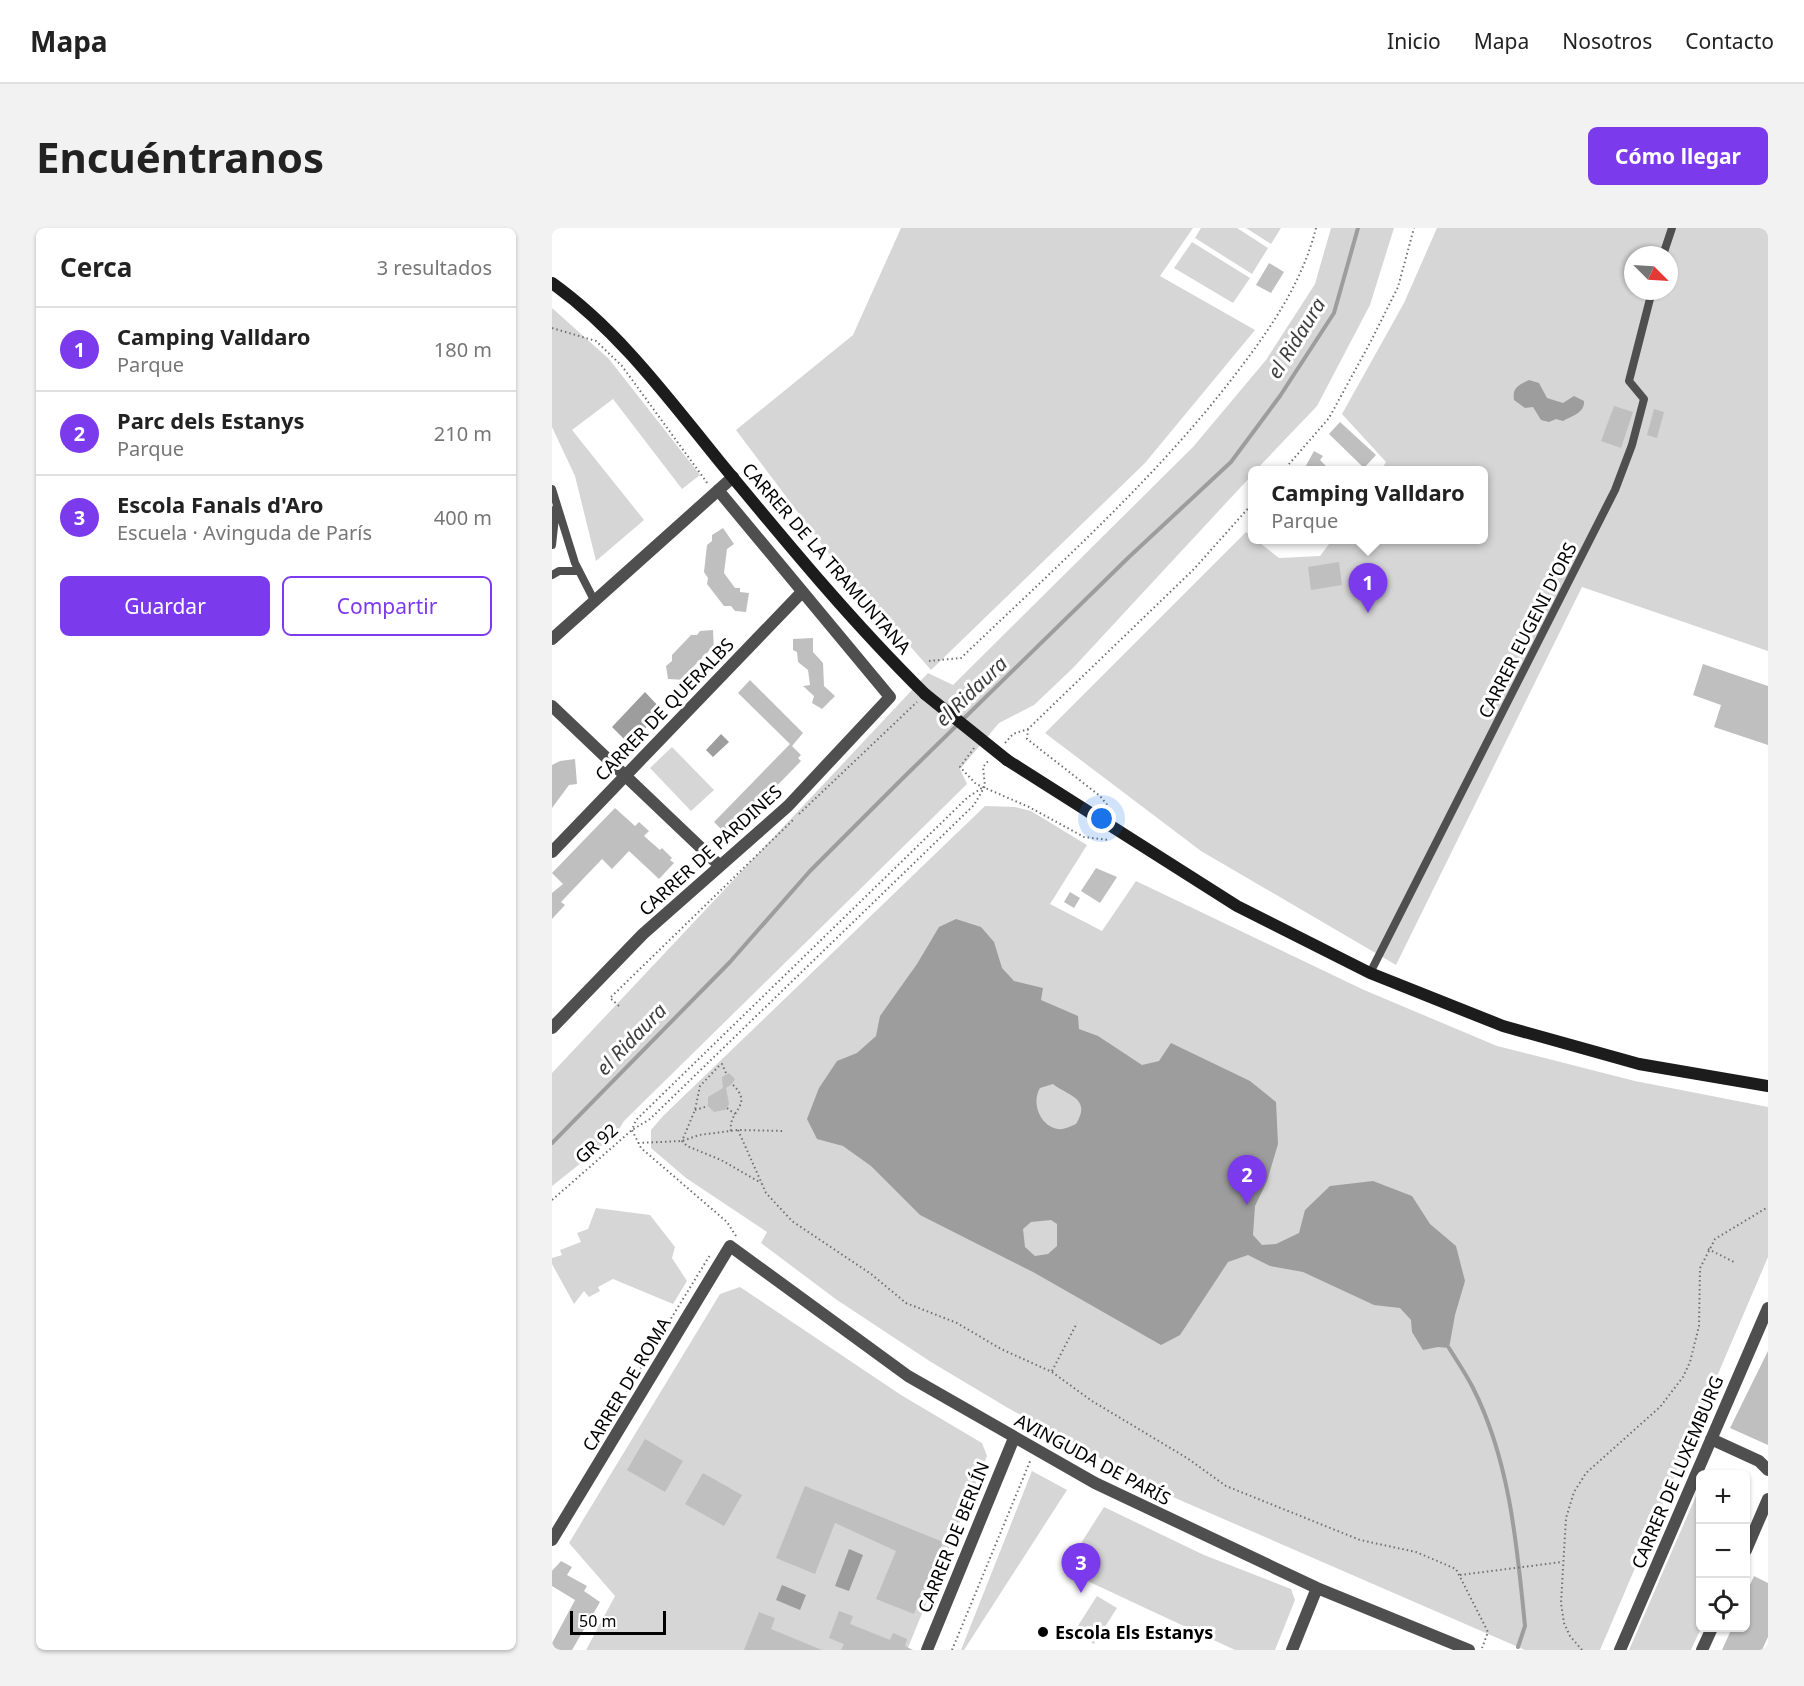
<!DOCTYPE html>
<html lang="es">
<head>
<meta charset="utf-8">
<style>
  :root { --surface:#fff; --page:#f2f2f2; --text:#222; --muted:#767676; --line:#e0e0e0; --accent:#7c3aed }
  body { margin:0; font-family:"Noto Sans",sans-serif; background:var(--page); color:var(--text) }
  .controls { position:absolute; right:18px; bottom:18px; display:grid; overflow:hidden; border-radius:9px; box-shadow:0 2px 4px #0004 }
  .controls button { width:54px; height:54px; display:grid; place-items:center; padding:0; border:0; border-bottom:2px solid var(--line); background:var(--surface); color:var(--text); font:30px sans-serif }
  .compass { position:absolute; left:1072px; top:18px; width:54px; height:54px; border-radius:50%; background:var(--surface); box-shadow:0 2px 4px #0004; rotate:114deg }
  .scale { position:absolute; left:18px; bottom:15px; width:96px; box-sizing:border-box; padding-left:6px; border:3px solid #000; border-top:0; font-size:16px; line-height:21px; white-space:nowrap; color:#000; -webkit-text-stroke:4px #fff; paint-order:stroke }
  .you { position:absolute; left:550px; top:591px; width:21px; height:21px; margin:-15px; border:4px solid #fff; border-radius:50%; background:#1a73e8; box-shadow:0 0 0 9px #1a73e833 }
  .badge { display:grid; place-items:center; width:39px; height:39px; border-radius:50%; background:var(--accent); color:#fff; font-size:20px; font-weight:700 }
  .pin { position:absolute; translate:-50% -50px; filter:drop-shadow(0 2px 3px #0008) }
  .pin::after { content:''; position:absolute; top:32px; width:21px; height:18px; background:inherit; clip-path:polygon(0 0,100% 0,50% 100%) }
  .popup { position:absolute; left:696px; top:238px; width:240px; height:78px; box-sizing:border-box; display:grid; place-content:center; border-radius:9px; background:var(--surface); filter:drop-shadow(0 2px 4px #0005); font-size:20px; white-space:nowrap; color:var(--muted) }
  .popup b { font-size:22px; color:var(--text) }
  .popup::after { content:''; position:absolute; left:50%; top:100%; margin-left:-12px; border:12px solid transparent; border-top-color:var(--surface) }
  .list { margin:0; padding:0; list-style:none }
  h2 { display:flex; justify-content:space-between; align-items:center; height:78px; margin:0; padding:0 24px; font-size:26px }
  h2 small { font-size:20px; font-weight:400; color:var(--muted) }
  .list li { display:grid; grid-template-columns:39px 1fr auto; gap:18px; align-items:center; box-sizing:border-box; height:84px; padding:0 24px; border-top:2px solid var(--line) }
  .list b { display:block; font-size:22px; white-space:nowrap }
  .list p { margin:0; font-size:20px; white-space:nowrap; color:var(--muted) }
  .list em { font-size:20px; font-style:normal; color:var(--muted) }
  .actions { display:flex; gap:12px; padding:18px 24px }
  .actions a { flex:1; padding:14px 0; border:2px solid var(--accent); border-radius:9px; text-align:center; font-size:21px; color:var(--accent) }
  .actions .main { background:var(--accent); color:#fff }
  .icon { flex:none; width:33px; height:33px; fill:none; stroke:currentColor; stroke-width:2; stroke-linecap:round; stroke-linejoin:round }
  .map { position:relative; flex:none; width:1216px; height:1422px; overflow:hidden; border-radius:9px }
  header { display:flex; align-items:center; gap:36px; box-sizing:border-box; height:84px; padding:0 30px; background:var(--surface); border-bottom:2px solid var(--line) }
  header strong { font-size:28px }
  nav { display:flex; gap:33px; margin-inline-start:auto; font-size:21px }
  .intro { display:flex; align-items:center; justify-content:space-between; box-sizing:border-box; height:144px; padding:0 36px }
  h1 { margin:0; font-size:42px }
  .button { padding:15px 27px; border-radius:9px; background:var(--accent); color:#fff; font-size:21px; font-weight:700 }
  main { display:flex; gap:36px; padding:0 36px }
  aside { flex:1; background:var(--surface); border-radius:9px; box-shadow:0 2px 4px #0004 }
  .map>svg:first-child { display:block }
</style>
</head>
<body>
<header>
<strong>Mapa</strong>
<nav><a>Inicio</a><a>Mapa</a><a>Nosotros</a><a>Contacto</a></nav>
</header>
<div class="intro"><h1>Encuéntranos</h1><a class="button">Cómo llegar</a></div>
<main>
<aside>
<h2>Cerca<small>3 resultados</small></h2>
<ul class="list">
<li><span class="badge">1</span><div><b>Camping Valldaro</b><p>Parque</p></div><em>180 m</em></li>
<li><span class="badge">2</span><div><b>Parc dels Estanys</b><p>Parque</p></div><em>210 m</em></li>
<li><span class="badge">3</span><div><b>Escola Fanals d'Aro</b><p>Escuela · Avinguda de París</p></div><em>400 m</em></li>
</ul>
<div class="actions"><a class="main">Guardar</a><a>Compartir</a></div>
</aside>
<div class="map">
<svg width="1216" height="1422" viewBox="0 0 1216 1422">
  <rect width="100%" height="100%" fill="#fff"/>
  <!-- green -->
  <path fill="#d6d6d6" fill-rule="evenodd" d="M349,0H641L608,48L703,102L593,235L379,442L278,327L184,202L301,107Z
    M649,0H685L716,20L700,46L643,10Z
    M694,0H729L719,16Z
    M779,0H842L818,77L765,178L704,242L700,243V247L521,440L482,477L447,495L408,541L415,556L72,893L63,908L0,958V845L376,445L401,457L641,219L714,132L763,56Z
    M885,0H1216V423L1030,359L844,737L649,623L493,505L694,304L727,330L768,328L780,312H932V243L829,242L834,234L790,186L852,75ZM1081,27H1117V63H1081Z
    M640,14L698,50L681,75L622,40Z
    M0,80L57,131L148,247L130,261L61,171L20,202L92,292L44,333L23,248L0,199Z
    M120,519L162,562L139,583L98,540Z
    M433,578L463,579L479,583L535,617L498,676L550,703L584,653L812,762L945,818L1083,853L1216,879V1029L1048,1422H973L614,1266L456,1180L379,1134L285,1072L209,1015L215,1004L134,950L99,920V902L111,888Z
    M44,980L98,987L123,1019L120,1030L135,1053L121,1076L61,1051L46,1059L48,1063L37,1069L32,1063L22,1076L0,1036V1030L10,1027L8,1022L29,1014L25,1005L36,1001Z
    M188,1059L349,1167L430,1215L435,1228L355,1422H34L63,1368L17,1315L168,1066Z
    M480,1243L515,1262L412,1422H409Z
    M1147,1261L1149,1400L1139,1422H1077Z
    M552,1279L652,1327L739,1361L743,1372L723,1422H683L512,1342Z
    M545,1368L565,1380L542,1416L522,1404Z"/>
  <!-- water -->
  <path fill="#9d9d9d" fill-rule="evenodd" d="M977,152L987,155L995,170L1011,175L1022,168L1032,173C1033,185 1019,188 1011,193L1004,191L997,194L989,192L981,179L973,180L962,172C960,159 967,157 977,152Z
    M93,464L110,482L78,517L60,499Z
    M169,506L177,514L161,529L154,522Z
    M404,691L429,699L442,714L450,740L462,753L491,760L489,772L526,788L527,801L546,808L590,837L607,833L619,815L698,853L724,874L726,916L715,953L703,978L701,1007L710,1017L724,1016L747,1005L753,982L778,958L821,953L860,968L878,996L904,1018L913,1053L903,1087L897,1120L886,1119L871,1122L860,1104L859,1092L848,1080L822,1077L751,1044L718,1038L696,1027L676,1034L628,1107L609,1117L481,1044L368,987L319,938L291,918L265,911L255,891L267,860L285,833L305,825L324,808L328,788L365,736L387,699ZM501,856C516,868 540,870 524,896C519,898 512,902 506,901C488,898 479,875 488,860ZM499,992L505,996V1018L496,1026L483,1028L473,1019L471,1001L479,994Z
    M297,1321L311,1327L297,1363L283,1358Z
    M230,1357L254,1367L248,1382L224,1372Z"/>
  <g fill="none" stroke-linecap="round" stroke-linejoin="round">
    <!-- stream -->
    <path stroke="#9d9d9d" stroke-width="4" d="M0,915L178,734L258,643L351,550L577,329L679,234L728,168L782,85L806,0
      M897,1120C905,1133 914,1146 921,1160C958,1233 965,1318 973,1398L966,1419"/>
  </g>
  <!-- building -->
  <path fill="#bfbfbf" d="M717,35L732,44L719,65L704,57Z
    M1062,178L1081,184L1069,220L1049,213Z
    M1102,181L1112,184L1105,210L1095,207Z
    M788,194L824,227L812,240L777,206Z
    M762,223L771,228L768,232L779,243H751Z
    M171,300L182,316L175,321L172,345L183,360H188V364L197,365L194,384L183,383L179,378H172L155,356L156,350L152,344L155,317L160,313V307Z
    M787,334L790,357L759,362L756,339Z
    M161,402L162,422H158L136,444V450L134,452L116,451L114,438L120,433V427L139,407H145L148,403Z
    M261,410V424L271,435L272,458L283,468L270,481L260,475L262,468L251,458L258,457L256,442L246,434L245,424L241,422V411Z
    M1151,436L1216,458V517L1162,499L1169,477L1141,467Z
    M198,452L251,505L240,518L249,527L246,530L249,533L176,608L162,594L238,516L186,465Z
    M23,531L25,556L17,557L0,580V537L8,533Z
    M63,580L83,598L87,594L97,603L92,608L108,622L110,620L120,630L118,632L122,635L107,651L77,623L60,641L50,631L9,674L13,677L0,691V665L11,656L0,645Z
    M544,640L565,649L548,675L529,663Z
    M518,664L528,670L522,680L512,674Z
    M177,845L183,851L180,856L174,860L177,876L173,882L162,884L156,878V869L171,860L170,849Z
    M1216,1123V1217L1178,1200Z
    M93,1211L131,1233L113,1264L75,1242Z
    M151,1245L190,1267L172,1298L133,1276Z
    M253,1258L391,1314L362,1386L324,1371L344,1323L283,1295L263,1346L224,1330Z
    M9,1333L20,1339L15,1347L35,1358L32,1363L48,1374L20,1422H0V1415L23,1372L0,1358V1343Z
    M1202,1348L1216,1355V1409L1210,1422H1170L1180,1400H1194V1366Z
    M287,1383L301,1388L298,1396L338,1412L341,1405L355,1411L353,1418L361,1422H289L292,1416L277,1410Z
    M207,1384L223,1390L219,1401L270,1422H192Z"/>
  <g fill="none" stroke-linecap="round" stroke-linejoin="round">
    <!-- path -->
    <path stroke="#717171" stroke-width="2" stroke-dasharray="1.5 3" stroke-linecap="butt" d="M0,100L44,113L70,138L156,256
      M731,243L777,190L819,113L846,59L862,0
      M377,433L409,430C506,337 608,247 689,139C721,97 751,52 764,0
      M476,501L475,511L548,568L561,584
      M453,515L461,506L476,501L642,341L700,276
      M422,520L408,539L424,556L477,579L532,609L557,612
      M247,586L365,474
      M67,778L58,770L241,592
      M174,845L170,836L167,838L148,858L143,882L130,913L135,918L169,932L209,955
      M175,880L183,886
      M143,882L156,878
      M186,902L214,965L240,993L319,1046L354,1075L405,1095L449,1121L500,1144L540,1173L635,1230L674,1258L808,1312L864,1324L904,1341L936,1404L930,1420
      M179,903C176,881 203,878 180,856
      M86,915L130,913L147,907L186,902L233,903
      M0,972L80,902L98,891L422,577L433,558L431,539L437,532
      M184,1008L175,994L89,920L80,902L84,892L416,569L430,560
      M1156,1021L1182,1034
      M500,1143L525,1095
      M39,1221L158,1027
      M908,1347L1010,1334
      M400,1422L479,1231
      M1030,1422L1018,1408L1012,1395L1009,1375L1014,1290L1022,1264L1034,1245L1108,1179L1131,1149L1138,1134L1147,1098L1148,1040L1163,1011L1216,979"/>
    <!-- service -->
    <path stroke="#4f4f4f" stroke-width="8" d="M1111,27L1120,0
      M0,261L23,335L42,372
      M0,317L4,280
      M0,347L7,343H27
      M818,745L1063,262L1080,217L1092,171L1077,153L1100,63"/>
    <!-- minor -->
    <path stroke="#4f4f4f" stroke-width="12" d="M0,411L181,249
      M0,478L167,637
      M0,624L250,364
      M0,800L91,706L236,578L338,469L166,262
      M1159,1211L1207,1233L1216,1242
      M0,1312L178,1018L356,1148L543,1255L765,1360L917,1422
      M1194,1322L1216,1271
      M375,1422L462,1210
      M740,1422L765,1360
      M1068,1422L1216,1080
      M1150,1422L1160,1400"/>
    <!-- secondary -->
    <path stroke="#1c1c1c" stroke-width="12" d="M0,55C67,103 116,170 168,234C234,314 300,394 373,466
      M455,532L685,678L818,745L951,798L1087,836L1216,858"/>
    <!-- secondary-bridge -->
    <path stroke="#1c1c1c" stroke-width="12" d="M373,466L455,532"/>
  </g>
  <!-- markers -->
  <circle fill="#000" stroke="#fff" stroke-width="2" cx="491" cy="1404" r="6"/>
  <g text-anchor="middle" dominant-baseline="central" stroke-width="6" stroke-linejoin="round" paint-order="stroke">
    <!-- street labels -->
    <g font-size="18" fill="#000" stroke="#fff">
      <text transform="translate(275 330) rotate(49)">CARRER DE LA TRAMUNTANA</text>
      <text transform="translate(975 402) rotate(-63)">CARRER EUGENI D'ORS</text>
      <text transform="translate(112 481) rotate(-46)">CARRER DE QUERALBS</text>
      <text transform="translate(158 622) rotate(-42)">CARRER DE PARDINES</text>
      <text transform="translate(44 915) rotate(-41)">GR 92</text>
      <text transform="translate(74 1156) rotate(-59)">CARRER DE ROMA</text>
      <text transform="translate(541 1231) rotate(28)">AVINGUDA DE PARÍS</text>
      <text transform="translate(1125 1244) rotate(-67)">CARRER DE LUXEMBURG</text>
      <text transform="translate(401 1309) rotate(-68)">CARRER DE BERLÍN</text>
    </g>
    <!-- poi labels -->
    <g font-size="18" font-weight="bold" fill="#000" stroke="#fff" text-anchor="start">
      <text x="503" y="1404">Escola Els Estanys</text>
    </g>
    <!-- water labels -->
    <g font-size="20" font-style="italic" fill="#3e3e3e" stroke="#fff">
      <text transform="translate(744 110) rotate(-58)">el Ridaura</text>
      <text transform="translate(419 463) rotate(-44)">el Ridaura</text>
      <text transform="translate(79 811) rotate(-46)">el Ridaura</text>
    </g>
  </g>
</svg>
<div class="controls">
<button>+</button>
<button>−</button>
<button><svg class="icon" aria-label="locate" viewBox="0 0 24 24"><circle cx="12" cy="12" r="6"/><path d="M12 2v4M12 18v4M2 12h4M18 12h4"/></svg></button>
</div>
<svg class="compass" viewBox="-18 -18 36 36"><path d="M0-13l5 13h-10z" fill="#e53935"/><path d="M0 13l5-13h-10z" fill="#767676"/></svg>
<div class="scale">50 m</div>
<div class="you"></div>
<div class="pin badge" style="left:816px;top:385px">1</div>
<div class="popup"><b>Camping Valldaro</b>Parque</div>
<div class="pin badge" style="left:695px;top:977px">2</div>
<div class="pin badge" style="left:529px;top:1365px">3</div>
</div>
</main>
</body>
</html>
